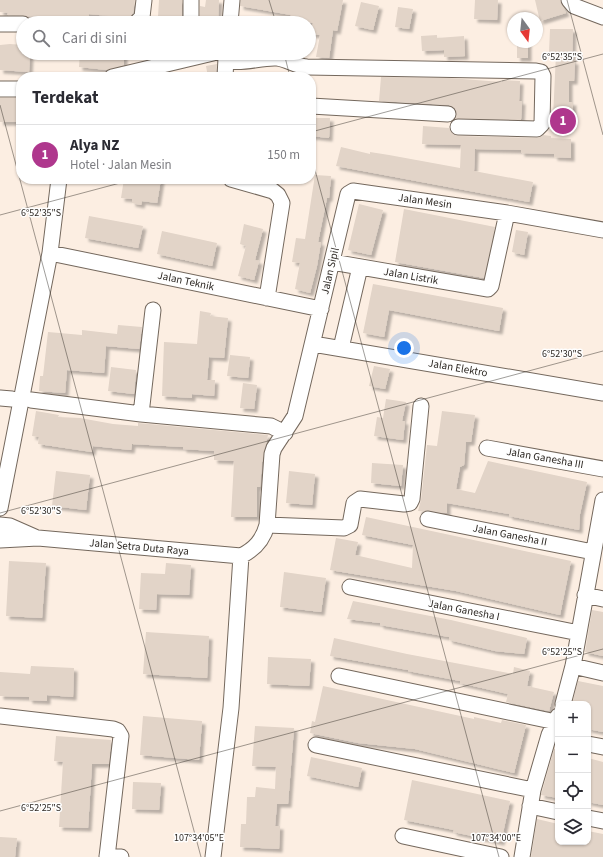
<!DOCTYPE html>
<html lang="id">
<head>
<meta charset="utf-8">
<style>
  :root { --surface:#fff; --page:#f7f7f7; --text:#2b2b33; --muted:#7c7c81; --line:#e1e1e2; --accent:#af378d }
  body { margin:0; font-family:"Source Sans 3",sans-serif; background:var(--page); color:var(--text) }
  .controls { position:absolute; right:12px; bottom:12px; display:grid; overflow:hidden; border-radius:8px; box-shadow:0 1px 3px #0004 }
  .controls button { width:36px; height:36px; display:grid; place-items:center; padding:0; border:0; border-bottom:1px solid var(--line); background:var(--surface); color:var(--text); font:20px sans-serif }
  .compass { position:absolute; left:507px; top:12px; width:36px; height:36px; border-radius:50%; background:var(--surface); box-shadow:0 1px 3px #0004; rotate:165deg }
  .you { position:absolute; left:404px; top:348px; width:14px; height:14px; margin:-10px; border:3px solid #fff; border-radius:50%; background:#1a73e8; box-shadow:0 0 0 6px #1a73e833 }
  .badge { display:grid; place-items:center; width:26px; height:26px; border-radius:50%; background:var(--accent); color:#fff; font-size:13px; font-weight:700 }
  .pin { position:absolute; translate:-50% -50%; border:2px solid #fff; box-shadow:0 1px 4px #0006 }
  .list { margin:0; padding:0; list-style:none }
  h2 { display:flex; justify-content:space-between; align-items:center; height:52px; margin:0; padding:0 16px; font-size:17px }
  h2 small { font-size:13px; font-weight:400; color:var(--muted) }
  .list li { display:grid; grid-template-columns:26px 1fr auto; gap:12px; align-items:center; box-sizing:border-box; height:60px; padding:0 16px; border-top:1px solid var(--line) }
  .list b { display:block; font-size:15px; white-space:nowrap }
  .list p { margin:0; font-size:13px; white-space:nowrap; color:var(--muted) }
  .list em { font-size:13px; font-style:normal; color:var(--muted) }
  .icon { flex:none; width:22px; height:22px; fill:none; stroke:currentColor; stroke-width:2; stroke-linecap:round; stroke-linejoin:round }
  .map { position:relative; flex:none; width:603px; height:857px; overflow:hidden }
  .search { position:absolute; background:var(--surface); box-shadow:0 1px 3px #0004; left:16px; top:16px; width:300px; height:44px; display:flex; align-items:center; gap:10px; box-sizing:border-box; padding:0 14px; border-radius:22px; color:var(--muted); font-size:15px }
  .panel { position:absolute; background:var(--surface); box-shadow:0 1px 3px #0004; left:16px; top:72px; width:300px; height:112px; border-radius:16px }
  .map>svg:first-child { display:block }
</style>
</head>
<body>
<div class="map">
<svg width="603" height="857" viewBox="0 0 603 857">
  <defs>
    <filter id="shadow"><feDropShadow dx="3.5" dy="3.5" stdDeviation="1" flood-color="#0004"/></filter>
  </defs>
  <rect width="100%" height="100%" fill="#fceee2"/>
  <!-- building -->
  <path fill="#e2d4c8" filter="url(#shadow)" d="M0,0H135L133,13L129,18L89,14L88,20L7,15L8,13L0,12Z
    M159,0H182V19L158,17Z
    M206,0H219L218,21L200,20V6L205,7Z
    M241,0H343L337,31L333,30L329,58L316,57L320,35L311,34L313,23H289L291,15L240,6Z
    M475,0H498L497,20L474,19Z
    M535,0H560L566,13L540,21Z
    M361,2L379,6L373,30L355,26Z
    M398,7L413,9L409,29L395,27Z
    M550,29H573L572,61H575L574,81H569V102H573L572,119L553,118L556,54L549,53Z
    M437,35V38L464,36L465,56L444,57V50L422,51L421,36Z
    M517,42H528V58H517Z
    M10,44L23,45V53H30L29,72L0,70V45Z
    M80,53H124V65L107,70L79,67Z
    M217,64L216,77H208L206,66Z
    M381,77L449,78L502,82V80L520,81L519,101H522L521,120L456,119L455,108L449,105L379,101Z
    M0,98H21V122H0Z
    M316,118H330L329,138L311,136V119L316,120Z
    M423,126L449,128L453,134L458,136L537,138L543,135L551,136V138L571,139V158L554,157V154L521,153V150L475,149L474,171L533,182L529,202L336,166L341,147L370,154V152L389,155L460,168L461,145L422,144Z
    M315,175L331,176L329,198H327L318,242H321L317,266L310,293L295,289L300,263L292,262L296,238L305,239Z
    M124,179H161L157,203L142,201L141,205L132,203V199L121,198Z
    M359,204L383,210L371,255L348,250Z
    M404,209L495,227L484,278L395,262Z
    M89,216L143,226L138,248L85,238Z
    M244,224L263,229L255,260L259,261L254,280L238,276L246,246L240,244Z
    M516,230L528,232L524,255L512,252Z
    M162,231L217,243L212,266L157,254Z
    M373,284L503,308L499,331L389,310L384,337L363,333Z
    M200,311L211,313L210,316L228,318L224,358L209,357L207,380H215L214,396L192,394V398L162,396L164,342L197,344Z
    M118,325L142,327L139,349L106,346L104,373L67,370L65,393L39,391L40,376H43L48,332L82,335V330L117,334Z
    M230,355L250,357L248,378L227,376Z
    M374,366L390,369L385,389L369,386Z
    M111,367L136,370L134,394L108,391Z
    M243,383L257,385L254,409L240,408Z
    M386,399L406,402L402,421H405L403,440L374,436L377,417L383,418Z
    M36,411L59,415L58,417L80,418L113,424L138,426V423L268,435L262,462L260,487H257V517H231L234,461L214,460V451L183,449V447L132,444L131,450L93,446L92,452L38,444L39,437L32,436Z
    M442,411L475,415L471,442H466L464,465L460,467L456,489L475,493L488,461L587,482L580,514L579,530L509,516V514L447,503V513L418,511L421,500L427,445L437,446Z
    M372,463L403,465L401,486L371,483Z
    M56,471L90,475L86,510L52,506Z
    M289,471L315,474L312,505L286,503Z
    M366,517L571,561L560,615L456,591L330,570L336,538L358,542L355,555L412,568L413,545L362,535Z
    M9,561L46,563L42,618L6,616Z
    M166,563L191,565L189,595L157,594L156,610L139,609L141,573L165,574Z
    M284,572L326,578L321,612L280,607Z
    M353,601L451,620L527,638L524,654L495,651L449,640V637L380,625V623L347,619Z
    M592,610L603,612V656L585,652Z
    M146,632L209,636L207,678L143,674Z
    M334,638L407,654L513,674L514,667L530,671L527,686L554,692L549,711L506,702L508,694L460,683V681L408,671V670L330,656Z
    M268,657L311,659L309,686L267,684Z
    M31,666L74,668L73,697L47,695V701L29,700V697L0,696V672L30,674Z
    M578,681L603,686V732L588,729V704H572Z
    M323,686L474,719V717L501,723L502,720L526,725L514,773L415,749L358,743L310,733L312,721L315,722Z
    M143,716L202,721L199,760L140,755Z
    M255,726L294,728L288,804H277L275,826H280L279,849L240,847L241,824H246L247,797H255L256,787L275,789L276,767L252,766Z
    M56,736L111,740L109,764H92L88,828L59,827L63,762L54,761Z
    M554,749L558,750V798L541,795Z
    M311,757L362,768L358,787L307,776Z
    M588,758L603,762V805L588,802Z
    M412,780L510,801L501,842L453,832L454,830L404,820Z
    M133,782L161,783L159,810L132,809Z
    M537,819L558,824V842H588V831L603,834V857H531Z
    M0,837L17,838L15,857H0Z"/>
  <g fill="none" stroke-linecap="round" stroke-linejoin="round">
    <defs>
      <path id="minor" d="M569,0L574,6L603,17
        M136,23L142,17L144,0
        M191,23V0
        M230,23L232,0
        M0,24H23
        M224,53L229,61C245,64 261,57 277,58C287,59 296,66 307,67L536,71L541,72L543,76L542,124L537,129L458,127
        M112,77L213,53
        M225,77L226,58
        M0,89H21
        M311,106L448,114
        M231,179L273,191L278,195L282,203L267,298
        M50,253L321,309
        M332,262L488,289L491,286L507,213
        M313,344L603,393
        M341,348L360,267
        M0,398L12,399
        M31,400L141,414L271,426L285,433
        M141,414L153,310
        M487,448L603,469
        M0,508L50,253L59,179
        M428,519L593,552
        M0,525L10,526L35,537
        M267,525L344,528L350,525L354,503L360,499L404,504L410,503L412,499L421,406
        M0,540L38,538L241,556
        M241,556C255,549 263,540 267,525L272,454L274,448L295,416L348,194L353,191L507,213L603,230
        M350,587L579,633
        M585,595L603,599
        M573,666L603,673
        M339,676L556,722
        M563,704L573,666L603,500
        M0,716L113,729L118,731L121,736L107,857
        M588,744L603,747
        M316,745L533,790
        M530,806L558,812
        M588,818L603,821
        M403,836L501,857
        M107,856L121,857
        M213,857L231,708L241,556
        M522,857L533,790L549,735L558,716"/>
    </defs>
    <!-- minor casing -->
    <use href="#minor" stroke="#74685d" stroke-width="17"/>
    <!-- minor -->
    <use href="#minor" stroke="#fff" stroke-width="15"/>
  </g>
  <!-- ticks -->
  <path fill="none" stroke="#2c2722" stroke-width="1" stroke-opacity="0.45" d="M269,0L276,23M567,0L603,135M284,53L290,77M0,105L201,857M311,132L603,54M311,155L499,857M0,215L135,179M0,513L603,351M0,811L603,649"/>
  <g text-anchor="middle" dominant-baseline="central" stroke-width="3" stroke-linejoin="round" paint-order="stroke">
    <!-- street labels -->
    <g font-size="11" fill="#2c2722" stroke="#fefefe">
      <text transform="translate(425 201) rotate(8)">Jalan Mesin</text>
      <text transform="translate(330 271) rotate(-77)">Jalan Sipil</text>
      <text transform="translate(411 276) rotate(10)">Jalan Listrik</text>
      <text transform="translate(186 281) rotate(12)">Jalan Teknik</text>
      <text transform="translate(458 368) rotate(10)">Jalan Elektro</text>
      <text transform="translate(545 458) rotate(10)">Jalan Ganesha III</text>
      <text transform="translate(510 535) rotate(11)">Jalan Ganesha II</text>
      <text transform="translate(139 547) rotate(5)">Jalan Setra Duta Raya</text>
      <text transform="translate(464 610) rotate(11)">Jalan Ganesha I</text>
    </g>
  </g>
  <g font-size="10" text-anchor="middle" fill="#2c2722" stroke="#fefefe" stroke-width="3" stroke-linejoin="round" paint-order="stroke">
    <text x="562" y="60">6°52'35"S</text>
    <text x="41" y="216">6°52'35"S</text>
    <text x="562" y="357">6°52'30"S</text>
    <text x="41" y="514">6°52'30"S</text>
    <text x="562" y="655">6°52'25"S</text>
    <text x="41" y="811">6°52'25"S</text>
    <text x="199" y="841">107°34'05"E</text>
    <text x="496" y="841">107°34'00"E</text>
  </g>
</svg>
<div class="controls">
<button>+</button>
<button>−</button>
<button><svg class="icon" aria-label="locate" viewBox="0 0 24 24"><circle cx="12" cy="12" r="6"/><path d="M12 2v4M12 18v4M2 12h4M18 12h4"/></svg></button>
<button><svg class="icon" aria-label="layers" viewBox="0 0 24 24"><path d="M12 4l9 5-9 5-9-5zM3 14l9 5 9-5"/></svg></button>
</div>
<svg class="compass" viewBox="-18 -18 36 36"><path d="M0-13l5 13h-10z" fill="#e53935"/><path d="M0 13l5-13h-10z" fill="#7c7c81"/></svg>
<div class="you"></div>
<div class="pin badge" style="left:563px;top:121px">1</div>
<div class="search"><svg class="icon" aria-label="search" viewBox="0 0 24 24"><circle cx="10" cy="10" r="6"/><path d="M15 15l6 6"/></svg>Cari di sini</div>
<section class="panel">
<h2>Terdekat<small></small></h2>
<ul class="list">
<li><span class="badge">1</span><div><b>Alya NZ</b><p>Hotel · Jalan Mesin</p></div><em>150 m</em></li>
</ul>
</section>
</div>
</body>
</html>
